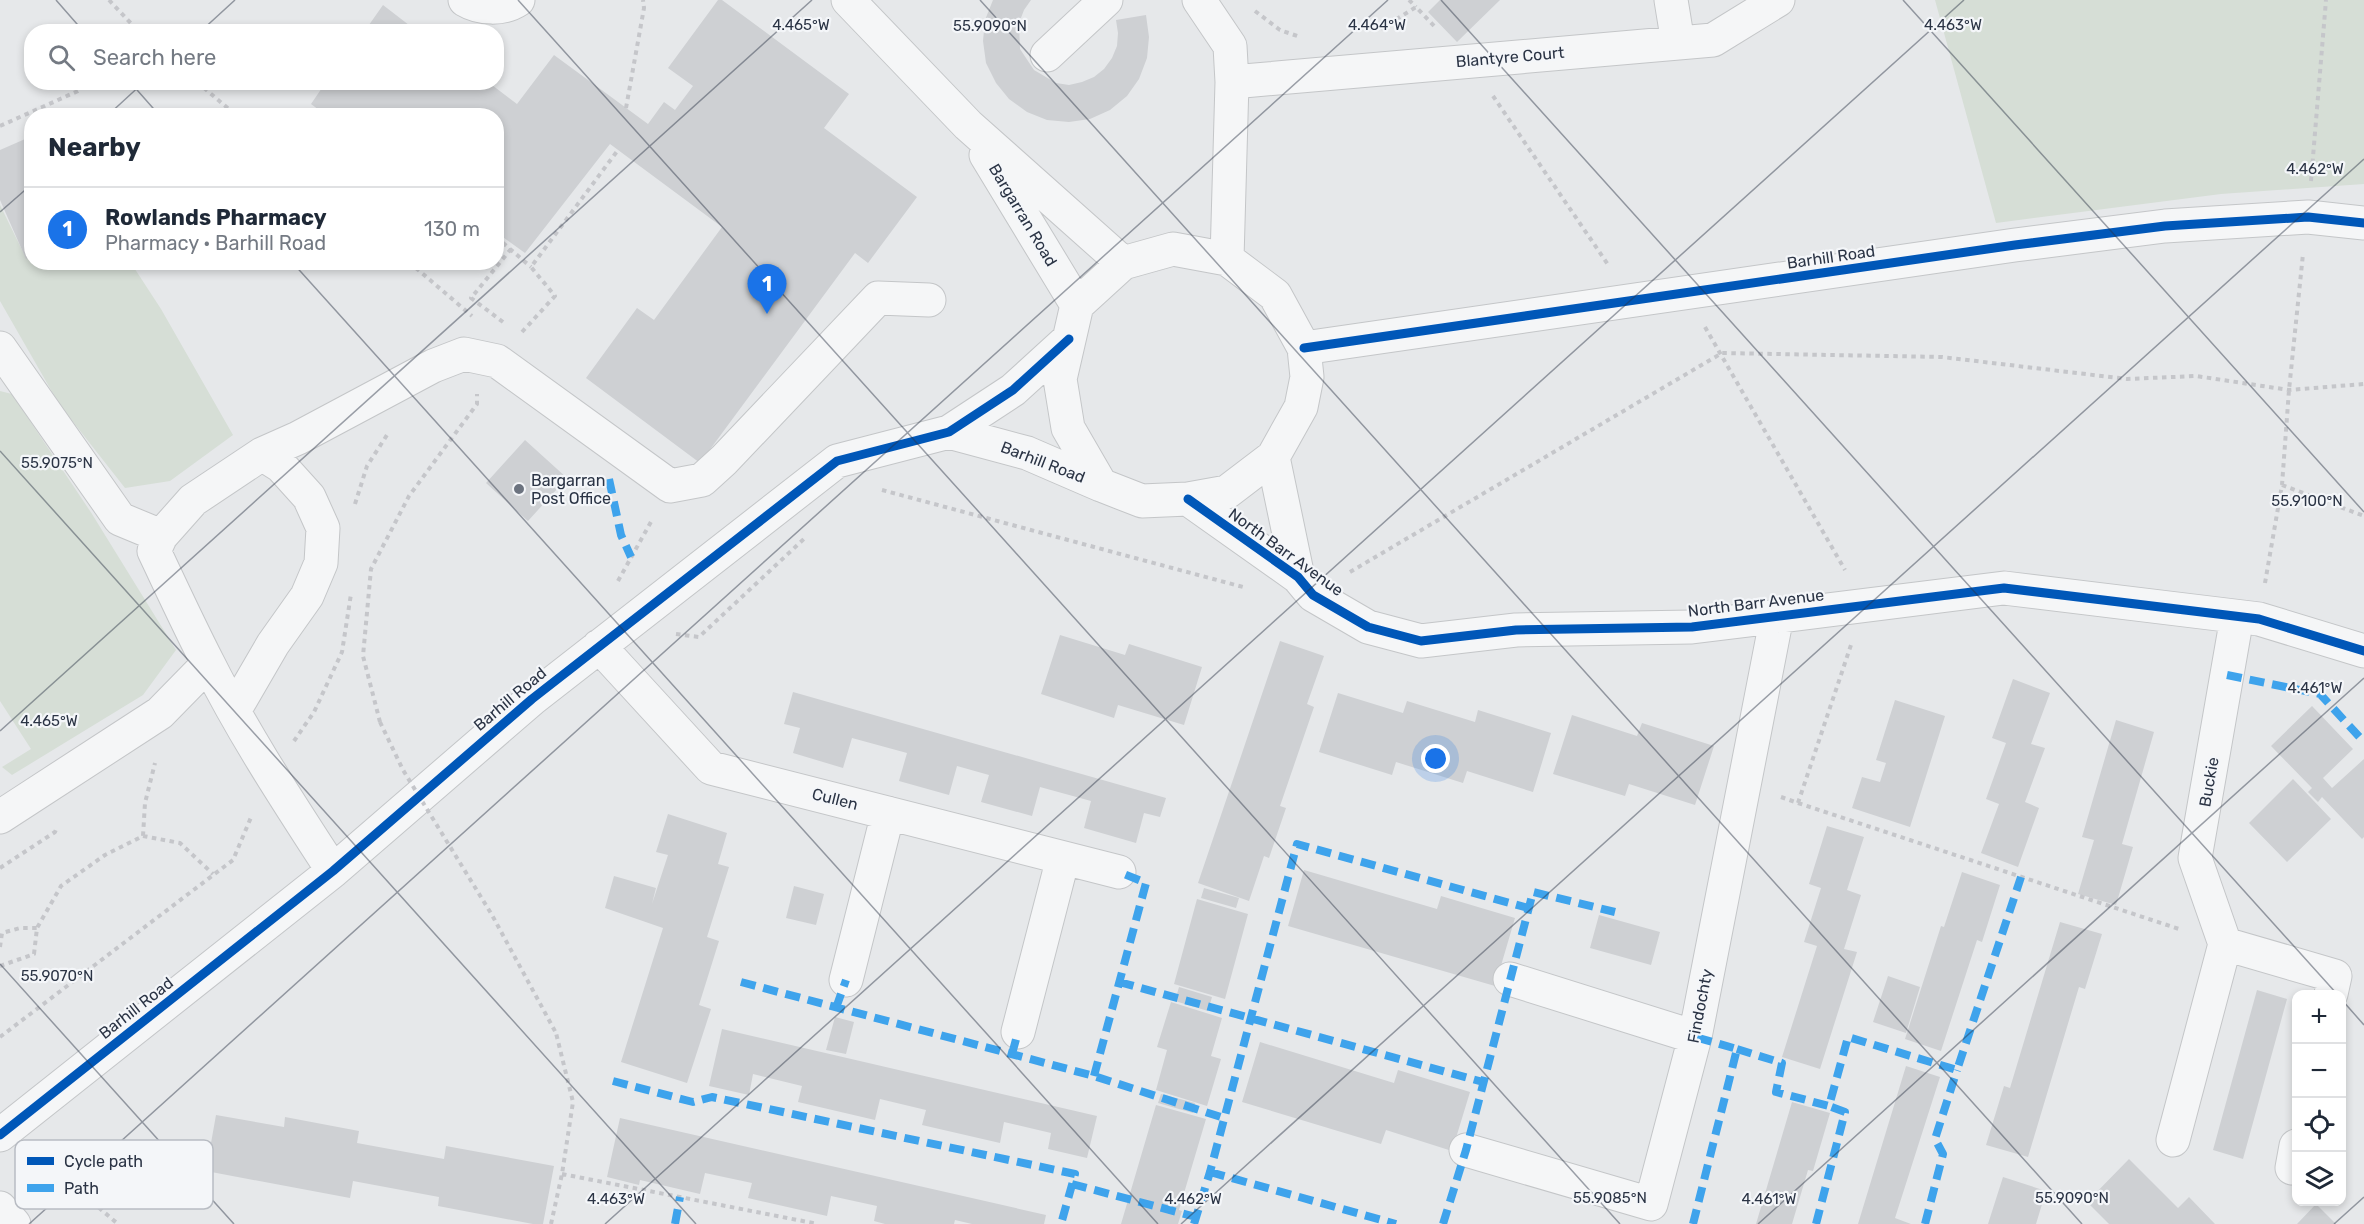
<!DOCTYPE html>
<html lang="en">
<head>
<meta charset="utf-8">
<style>
  :root { --surface:#fff; --page:#f6f6f7; --text:#1f2937; --muted:#747a83; --line:#e0e1e3; --accent:#1a73e8 }
  body { margin:0; font-family:Rubik,sans-serif; background:var(--page); color:var(--text) }
  .controls { position:absolute; right:18px; bottom:18px; display:grid; overflow:hidden; border-radius:12px; box-shadow:0 3px 9px #0003 }
  .controls button { width:54px; height:54px; display:grid; place-items:center; padding:0; border:0; border-bottom:2px solid var(--line); background:var(--surface); color:var(--text); font:30px sans-serif }
  .you { position:absolute; left:1436px; top:759px; width:21px; height:21px; margin:-15px; border:4px solid #fff; border-radius:50%; background:#1a73e8; box-shadow:0 0 0 9px #1a73e833 }
  .badge { display:grid; place-items:center; width:39px; height:39px; border-radius:50%; background:var(--accent); color:#fff; font-size:20px; font-weight:700 }
  .pin { position:absolute; translate:-50% -50px; filter:drop-shadow(0 2px 3px #0008) }
  .pin::after { content:''; position:absolute; top:32px; width:21px; height:18px; background:inherit; clip-path:polygon(0 0,100% 0,50% 100%) }
  .list { margin:0; padding:0; list-style:none }
  h2 { display:flex; justify-content:space-between; align-items:center; height:78px; margin:0; padding:0 24px; font-size:26px }
  h2 small { font-size:20px; font-weight:400; color:var(--muted) }
  .list li { display:grid; grid-template-columns:39px 1fr auto; gap:18px; align-items:center; box-sizing:border-box; height:84px; padding:0 24px; border-top:2px solid var(--line) }
  .list b { display:block; font-size:22px; white-space:nowrap }
  .list p { margin:0; font-size:20px; white-space:nowrap; color:var(--muted) }
  .list em { font-size:20px; font-style:normal; color:var(--muted) }
  .icon { flex:none; width:33px; height:33px; fill:none; stroke:currentColor; stroke-width:2; stroke-linecap:round; stroke-linejoin:round }
  .map { position:relative; flex:none; width:2364px; height:1224px; overflow:hidden }
  .search { position:absolute; background:var(--surface); box-shadow:0 3px 9px #0003; left:24px; top:24px; width:480px; height:66px; display:flex; align-items:center; gap:15px; box-sizing:border-box; padding:0 21px; border-radius:24px; color:var(--muted); font-size:22px }
  .panel { position:absolute; background:var(--surface); box-shadow:0 3px 9px #0003; left:24px; top:108px; width:480px; height:162px; border-radius:24px }
  .map>svg:first-child { display:block }
</style>
</head>
<body>
<div class="map">
<svg width="2364" height="1224" viewBox="0 0 2364 1224">
  <rect width="100%" height="100%" fill="#e6e8ea"/>
  <!-- green -->
  <path fill="#d6ded6" d="M1935,0H2364V184L2221,194L1996,223Z
    M0,205L26,258L31,257L32,262L131,263L161,309L233,435L170,481L125,488L59,404L0,301Z
    M0,391L12,394L92,514L176,650L143,695L12,775L2,767L31,749L0,701Z"/>
  <!-- building -->
  <path fill="#ced0d3" d="M718,0H722L849,94L824,128L917,197L868,263L855,253L700,463L586,378L637,308L654,320L722,227L610,144L525,253L496,232V116H327L311,104L326,82H488L517,104L554,55L648,124L664,102L675,110L693,86L668,68Z
    M993,0H1031L1024,10L1019,23L1020,49L1034,70L1056,83L1069,85L1082,82L1094,77L1104,69L1112,58L1117,46L1118,33L1116,20L1146,15L1149,37L1147,58L1139,79L1127,96L1110,110L1090,119L1069,122L1047,120L1027,112L1009,99L996,83L986,63L983,41L985,20Z
    M1440,0H1500L1457,42L1428,12Z
    M383,5L418,32H364Z
    M32,136V256L26,259L0,200V150Z
    M525,440L567,478L528,521L486,483Z
    M1060,635L1125,655L1129,644L1202,667L1184,725L1118,705L1114,718L1041,694Z
    M1280,641L1324,656L1307,704L1314,707L1280,806L1286,808L1269,858L1264,856L1249,901L1198,883Z
    M2013,679L2050,693L2031,744L2045,748L2025,802L2039,808L2018,867L1981,853L1999,804L1986,799L2006,743L1992,738Z
    M793,692L1166,798L1160,817L1144,813L1136,843L1084,828L1091,801L1040,787L1032,816L981,802L989,775L957,766L949,795L899,781L907,753L852,738L843,768L793,753L800,728L784,724Z
    M1338,693L1403,713L1407,701L1475,722L1478,710L1551,733L1533,792L1467,771L1463,783L1396,762L1392,775L1319,752Z
    M1895,700L1945,716L1910,827L1852,808L1862,777L1880,782L1886,763L1876,760Z
    M2312,706L2353,749L2323,778L2332,788L2364,759V837L2362,839L2322,797L2318,802L2308,792L2312,788L2271,746Z
    M1572,715L1637,736L1642,723L1714,746L1695,805L1629,784L1625,796L1553,774Z
    M2116,720L2154,732L2122,844L2133,847L2116,905L2078,894L2094,840L2082,837Z
    M2293,779L2331,819L2287,862L2249,823Z
    M668,814L727,833L718,864L729,867L707,937L719,941L699,1005L711,1009L687,1083L621,1062L663,928L605,908L614,876L656,888L652,904L668,855L656,852Z
    M1827,826L1864,837L1847,890L1861,895L1844,949L1857,952L1820,1069L1782,1057L1817,946L1804,942L1821,888L1809,884Z
    M1304,870L1437,909L1441,896L1515,918L1495,986L1288,926Z
    M1962,872L2000,885L1982,942L1977,940L1941,1051L1905,1039L1941,926L1944,927Z
    M794,886L824,894L816,925L786,918Z
    M1204,888L1239,898L1236,908L1201,898Z
    M1197,899L1248,914L1225,999L1174,984Z
    M1599,915L1660,932L1651,965L1590,948Z
    M2060,922L2102,934L2085,989L2079,987L2028,1157L1986,1145L2004,1086L2010,1088Z
    M1888,976L1920,987L1906,1033L1873,1022Z
    M1179,987L1212,997L1208,1011L1175,1001Z
    M2257,990L2287,999L2243,1159L2213,1150Z
    M1171,1002L1222,1018L1211,1056L1221,1059L1207,1106L1156,1090L1167,1050L1157,1047Z
    M835,1017L854,1022L846,1054L826,1050Z
    M722,1029L1097,1116L1087,1158L1048,1149L1051,1133L1004,1122L1000,1143L922,1125L926,1110L880,1099L875,1120L798,1102L802,1086L753,1074L749,1095L709,1086Z
    M1260,1042L1394,1083L1398,1070L1470,1092L1452,1151L1386,1130L1381,1144L1242,1102Z
    M1906,1066L1940,1077L1895,1218L1911,1224H1858Z
    M1161,1094L1195,1103L1193,1113L1158,1103Z
    M1792,1102L1830,1113L1813,1171L1808,1170L1792,1224H1756Z
    M1156,1105L1206,1119L1179,1210L1182,1211L1178,1224H1121Z
    M216,1115L284,1127L285,1117L359,1131L357,1143L444,1159L446,1146L554,1166L543,1224H533L438,1206L439,1197L353,1181L350,1198L206,1171Z
    M620,1118L1046,1215L1044,1224H972L955,1220L954,1224H885L874,1221L877,1206L831,1196L827,1216L748,1198L752,1183L705,1173L700,1194L640,1180L639,1185L607,1177Z
    M2129,1159L2178,1208L2189,1197L2215,1224H2109L2087,1202Z
    M2003,1177L2046,1191L2036,1224H1988Z
    M2316,1204L2336,1224H2297Z"/>
  <g fill="none" stroke-linecap="round" stroke-linejoin="round">
    <defs>
      <path id="minor" d="M465,0C480,9 503,10 518,0
        M848,0L968,125L1123,263
        M1199,0L1230,46L1232,82L1227,259
        M1671,0L1678,43
        M1047,55L1106,0
        M1232,82L1713,40L1778,0
        M986,155L1077,305
        M0,348L120,519L161,536
        M1304,348L2015,245L2165,226L2308,217L2364,223
        M949,432L1027,453L1101,485L1142,501L1188,499L1227,492L1273,457L1301,407L1307,377L1304,348L1275,295L1227,259L1173,249L1123,263L1077,305L1060,379L1068,428L1101,485
        M1273,457L1298,577
        M1188,499L1298,577L1313,595L1368,627L1421,641L1516,630L1692,627L2004,588L2259,619L2364,651
        M599,646L711,768L1119,872
        M234,711L273,644L307,596L321,563L323,528L309,497L281,466L262,454
        M0,817L160,713L208,664
        M333,871C289,803 244,735 208,663C189,626 172,589 154,551L161,536L193,500L262,454L298,438L433,366L464,354L497,361L670,486L702,480L724,460L878,298L929,300
        M2225,944L2335,976L2331,994
        M1510,979L1695,1037
        M846,980L888,813
        M1018,1032L1063,858
        M0,1135L333,871L532,699L837,461L949,432L1013,390L1069,339
        M2173,1140L2225,944L2195,858L2237,617
        M1466,1150L1651,1204L1695,1037L1777,616
        M2292,1168L2296,1146
        M0,1208L14,1224"/>
    </defs>
    <!-- minor casing -->
    <use href="#minor" stroke="#c4c6c8" stroke-width="35"/>
    <!-- path -->
    <path stroke="#c5c6ca" stroke-width="4" stroke-dasharray="4.5 4.5" stroke-linecap="butt" d="M109,0L139,32
      M1409,0L1416,7
      M1255,11L1280,30L1300,37
      M1381,29L1416,7L1434,26
      M197,82L237,116
      M1493,96L1609,266
      M626,108L644,8L643,0
      M0,126L78,91L91,82
      M2311,181L2326,0
      M496,237L531,267
      M409,262L472,316
      M503,322L471,298L511,249
      M1705,327L1845,570
      M522,332L555,296L531,267L618,150
      M2282,485L2364,516
      M882,490L1243,587
      M355,504L367,466L387,435
      M1350,572L1722,353L1942,357L2127,379L2196,376L2289,390L2364,384
      M618,581L652,520
      M2265,583L2282,485L2289,390L2303,254
      M676,634L699,637L806,537
      M380,722L363,656L371,569L409,496L477,404V394
      M294,741L314,712L342,652L351,594
      M1781,797L1798,803L1851,645
      M1798,803L2179,929
      M143,836L180,843L213,874
      M0,868L55,832L57,827
      M0,947L2,933L20,928H37
      M0,966L34,954L37,928L61,886L105,855L143,836L145,803L155,763
      M0,1037L233,860L252,815
      M37,1155L118,1224
      M562,1174L818,1224
      M551,1224L562,1174L573,1102L556,1033"/>
    <!-- minor -->
    <use href="#minor" stroke="#f5f6f7" stroke-width="33"/>
    <!-- path-bridge -->
    <path stroke="#c5c6ca" stroke-width="4" stroke-dasharray="4.5 4.5" stroke-linecap="butt" d="M380,722L403,770L492,915L556,1033"/>
    <!-- quiet -->
    <path stroke="#3ea3ec" stroke-width="8" stroke-dasharray="15 8" stroke-linecap="butt" d="M609,479L621,535L631,557
      M2227,675L2320,694L2364,742
      M741,982L1094,1076L1224,1118
      M1119,982L1483,1082
      M836,1008L846,980
      M1737,1049L1782,1063L1776,1092L1829,1106L1848,1037L1957,1070L2021,877
      M1012,1054L1018,1032
      M1094,1076L1146,883L1119,872
      M613,1081L693,1102L712,1097L1075,1174L1061,1224
      M1210,1172L1396,1224
      M1072,1184L1196,1217
      M675,1224L680,1197
      M1194,1224L1210,1172L1297,844L1528,908
      M1443,1224L1466,1150L1533,892L1615,912
      M1693,1224L1737,1049L1695,1037
      M1816,1224L1845,1112L1829,1106
      M1925,1224L1943,1154L1935,1139L1957,1070"/>
    <defs>
      <path id="cycleway" d="M1304,348L2015,245L2165,226L2308,217L2364,223
        M1188,499L1298,577L1313,595L1368,627L1421,641L1516,630L1692,627L2004,588L2259,619L2364,651
        M0,1135L333,871L532,699L837,461L949,432L1013,390L1069,339"/>
    </defs>
    <!-- cycleway casing -->
    <use href="#cycleway" stroke="#f4f6f9" stroke-width="13"/>
    <!-- cycleway -->
    <use href="#cycleway" stroke="#0057b8" stroke-width="9"/>
  </g>
  <!-- ticks -->
  <path fill="none" stroke="#2b3445" stroke-width="1.5" stroke-opacity="0.45" d="M56,0L84,32M518,0L1620,1224M980,0L2082,1224M1441,0L2337,994M1903,0L2364,512M200,32L235,0M130,82L160,116M107,116L144,82M0,212L32,184M292,262L1158,1224M0,451L696,1224M0,731L812,0M0,964L234,1224M2342,1000L2364,1025M29,1224L1388,0M605,1224L1964,0M1181,1224L2364,159M1758,1224L2364,678M2334,1224L2364,1197"/>
  <!-- markers -->
  <circle fill="#6c737f" stroke="#f4f6f9" stroke-width="2" cx="519" cy="489" r="6"/>
  <g text-anchor="middle" dominant-baseline="central" stroke-width="4.5" stroke-linejoin="round" paint-order="stroke">
    <!-- street labels -->
    <g font-size="16" fill="#2b3445" stroke="#f4f6f9">
      <text transform="translate(1510 57) rotate(-5)">Blantyre Court</text>
      <text transform="translate(1023 215) rotate(59)">Bargarran Road</text>
      <text transform="translate(1831 257) rotate(-8)">Barhill Road</text>
      <text transform="translate(1043 462) rotate(21)">Barhill Road</text>
      <text transform="translate(1286 552) rotate(36)">North Barr Avenue</text>
      <text transform="translate(1756 603) rotate(-7)">North Barr Avenue</text>
      <text transform="translate(510 699) rotate(-40)">Barhill Road</text>
      <text transform="translate(2209 782) rotate(-80)">Buckie</text>
      <text transform="translate(835 799) rotate(14)">Cullen</text>
      <text transform="translate(1700 1006) rotate(-79)">Findochty</text>
      <text transform="translate(136 1008) rotate(-38)">Barhill Road</text>
    </g>
    <!-- poi labels -->
    <g font-size="16" fill="#2b3445" stroke="#f4f6f9" text-anchor="start">
      <text x="531" y="480">Bargarran<tspan x="531" dy="18">Post Office</tspan></text>
    </g>
  </g>
  <!-- legend -->
  <rect x="15" y="1140" width="198" height="69" rx="9" fill="#f4f6f9" stroke="#b8bcc3" stroke-width="1.5"/>
  <rect x="27" y="1157" width="27" height="8" fill="#0057b8"/>
  <rect x="27" y="1184" width="27" height="8" fill="#3ea3ec"/>
  <g font-size="16" fill="#2b3445">
    <text x="64" y="1167">Cycle path</text>
    <text x="64" y="1194">Path</text>
  </g>
  <g font-size="15" text-anchor="middle" fill="#2b3445" stroke="#f4f6f9" stroke-width="4.5" stroke-linejoin="round" paint-order="stroke">
    <text x="801" y="30">4.465°W</text>
    <text x="1377" y="30">4.464°W</text>
    <text x="1953" y="30">4.463°W</text>
    <text x="990" y="31">55.9090°N</text>
    <text x="2315" y="174">4.462°W</text>
    <text x="57" y="468">55.9075°N</text>
    <text x="2307" y="506">55.9100°N</text>
    <text x="2315" y="693">4.461°W</text>
    <text x="49" y="726">4.465°W</text>
    <text x="57" y="981">55.9070°N</text>
    <text x="1610" y="1203">55.9085°N</text>
    <text x="2072" y="1203">55.9090°N</text>
    <text x="616" y="1204">4.463°W</text>
    <text x="1193" y="1204">4.462°W</text>
    <text x="1769" y="1204">4.461°W</text>
  </g>
</svg>
<div class="controls">
<button>+</button>
<button>−</button>
<button><svg class="icon" aria-label="locate" viewBox="0 0 24 24"><circle cx="12" cy="12" r="6"/><path d="M12 2v4M12 18v4M2 12h4M18 12h4"/></svg></button>
<button><svg class="icon" aria-label="layers" viewBox="0 0 24 24"><path d="M12 4l9 5-9 5-9-5zM3 14l9 5 9-5"/></svg></button>
</div>
<div class="you"></div>
<div class="pin badge" style="left:767px;top:314px">1</div>
<div class="search"><svg class="icon" aria-label="search" viewBox="0 0 24 24"><circle cx="10" cy="10" r="6"/><path d="M15 15l6 6"/></svg>Search here</div>
<section class="panel">
<h2>Nearby<small></small></h2>
<ul class="list">
<li><span class="badge">1</span><div><b>Rowlands Pharmacy</b><p>Pharmacy · Barhill Road</p></div><em>130 m</em></li>
</ul>
</section>
</div>
</body>
</html>
